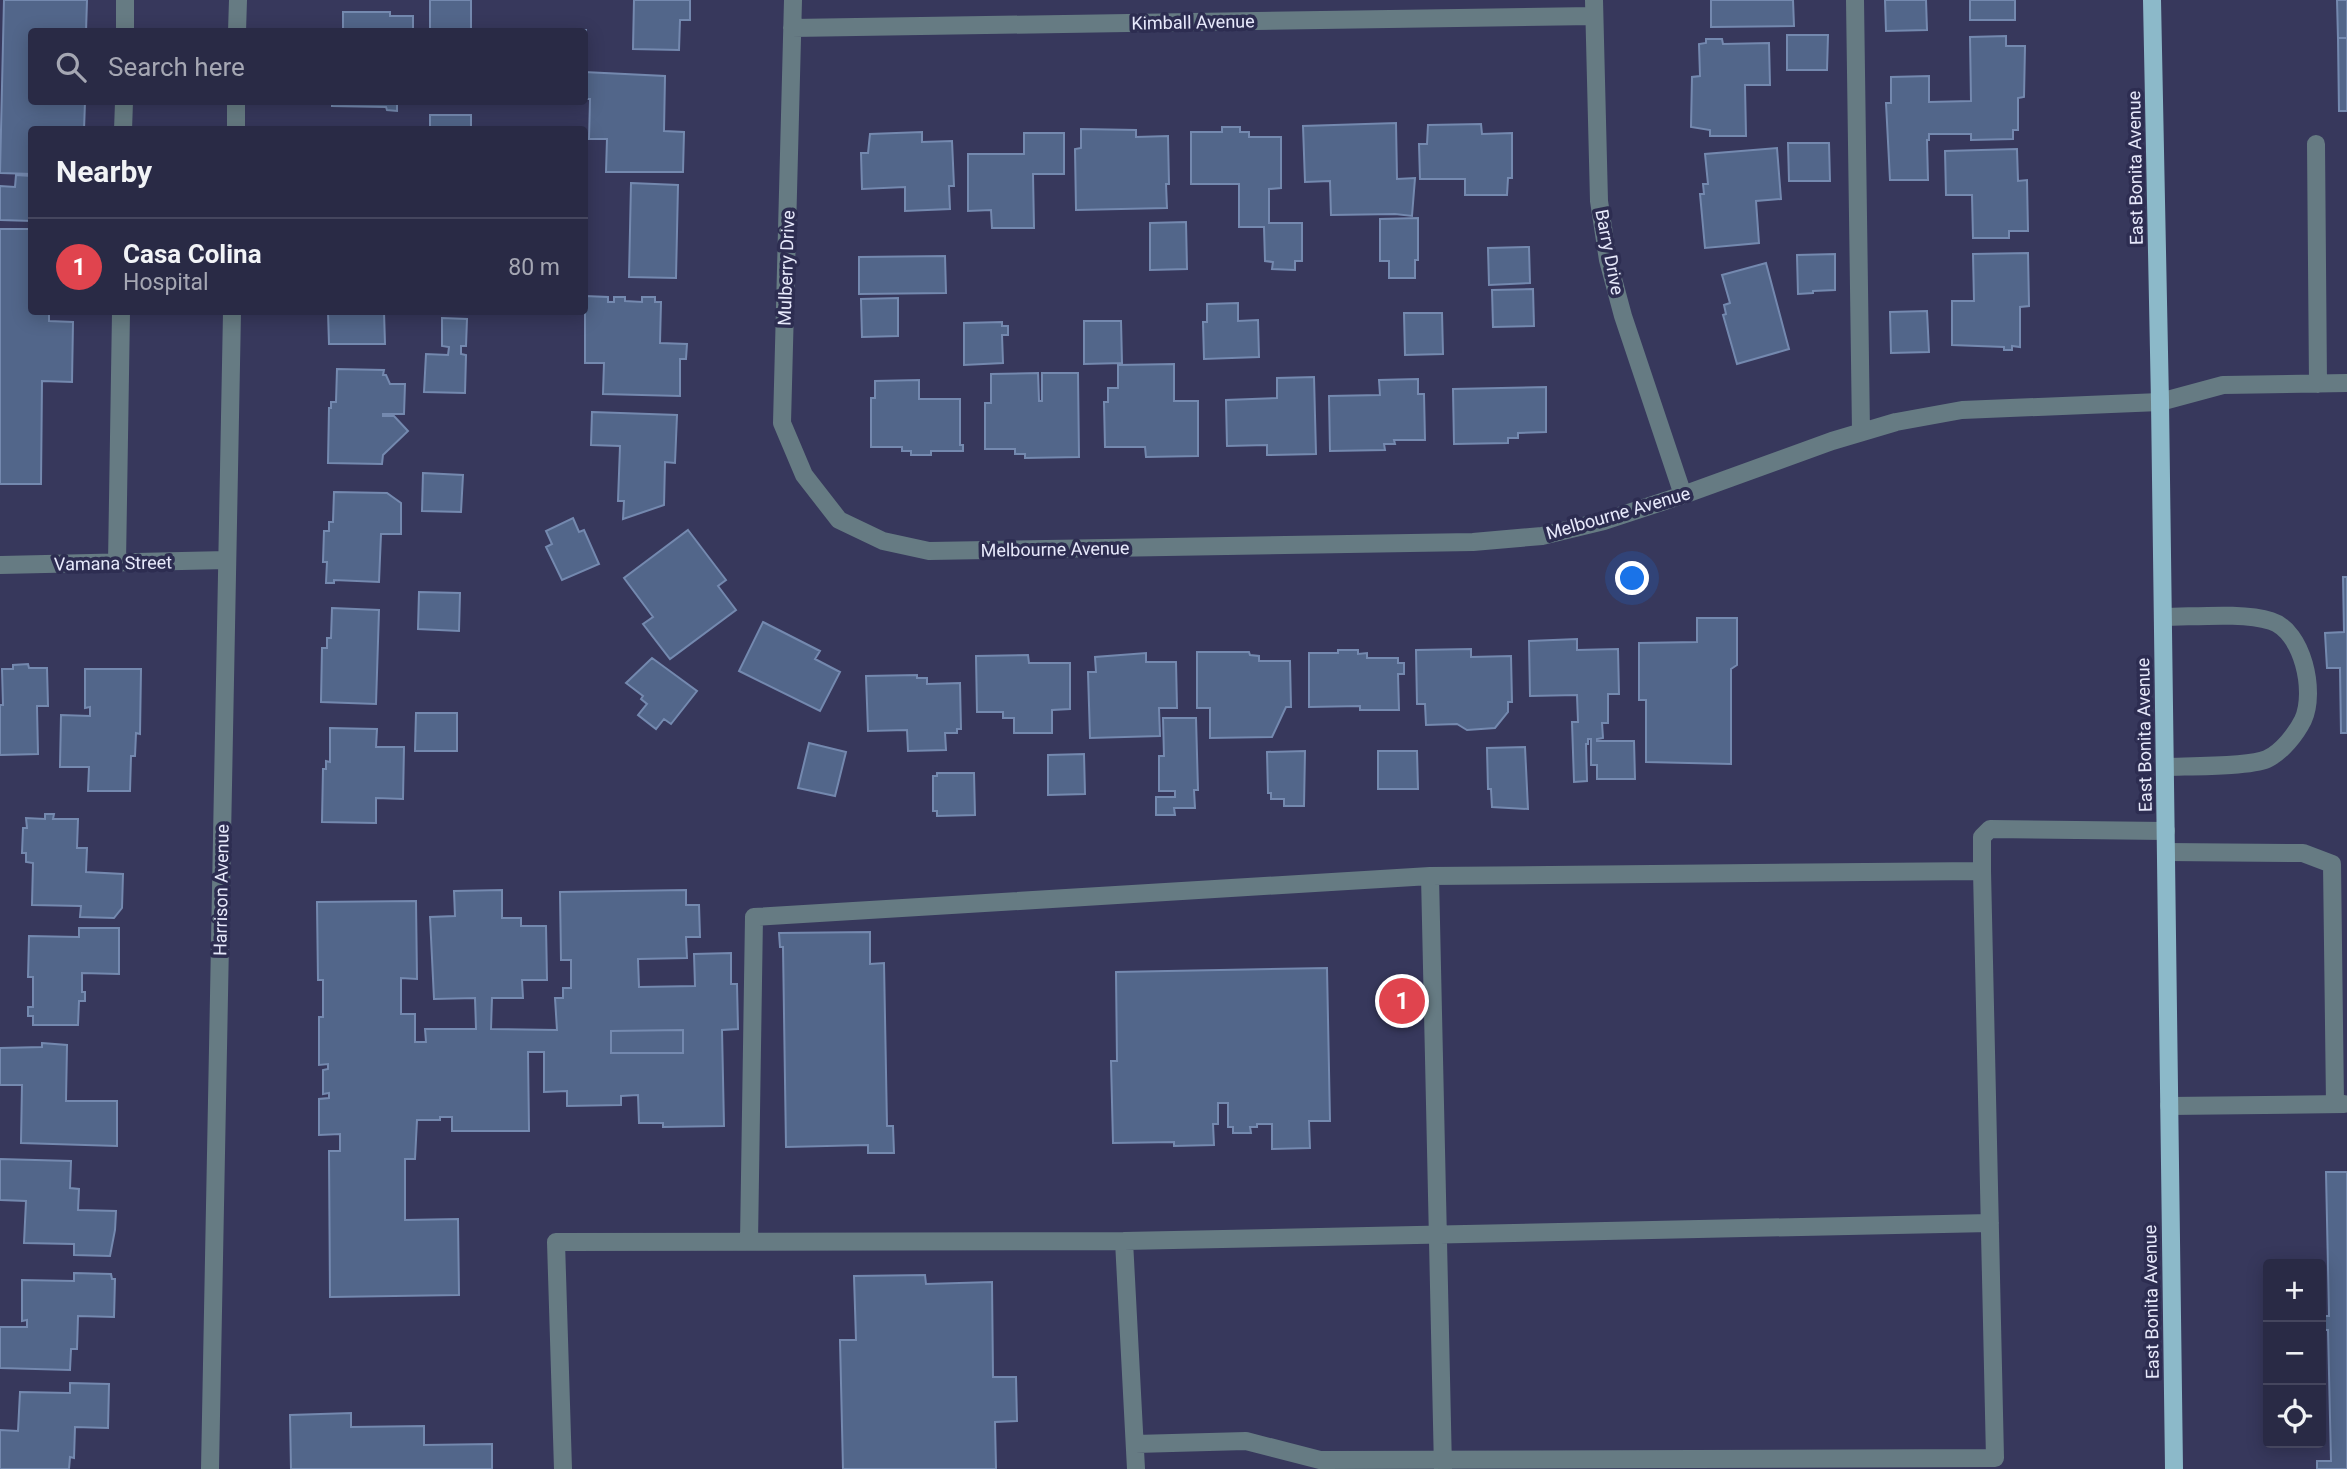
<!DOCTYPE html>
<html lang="en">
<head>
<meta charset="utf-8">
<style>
  :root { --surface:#292a45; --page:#31324c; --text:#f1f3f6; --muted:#a5a7b3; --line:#45465e; --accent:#cbba39 }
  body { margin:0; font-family:Roboto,sans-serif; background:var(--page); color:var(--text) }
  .controls { position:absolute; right:21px; bottom:21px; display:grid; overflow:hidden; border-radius:7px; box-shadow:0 4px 18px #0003 }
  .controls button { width:63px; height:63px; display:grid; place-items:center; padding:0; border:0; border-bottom:2px solid var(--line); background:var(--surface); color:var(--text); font:35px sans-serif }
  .you { position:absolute; left:1633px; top:579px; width:24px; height:24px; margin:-18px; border:5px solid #fff; border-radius:50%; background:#1a73e8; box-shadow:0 0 0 10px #1a73e833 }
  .badge { display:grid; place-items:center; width:46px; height:46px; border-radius:50%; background:var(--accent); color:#fff; font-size:23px; font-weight:700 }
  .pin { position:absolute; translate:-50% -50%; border:4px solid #fff; box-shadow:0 2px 7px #0006 }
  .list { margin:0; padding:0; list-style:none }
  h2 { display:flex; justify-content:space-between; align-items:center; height:91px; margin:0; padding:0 28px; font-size:30px }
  h2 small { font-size:23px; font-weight:400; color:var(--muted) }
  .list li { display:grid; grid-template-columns:46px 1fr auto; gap:21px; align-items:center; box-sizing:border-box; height:98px; padding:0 28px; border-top:2px solid var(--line) }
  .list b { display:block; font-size:26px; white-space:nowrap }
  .list p { margin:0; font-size:23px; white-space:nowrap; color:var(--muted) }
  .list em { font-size:23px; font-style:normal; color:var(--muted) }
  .icon { flex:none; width:38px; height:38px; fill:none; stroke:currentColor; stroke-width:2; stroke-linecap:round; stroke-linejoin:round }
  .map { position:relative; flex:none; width:2347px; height:1469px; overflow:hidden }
  .search { position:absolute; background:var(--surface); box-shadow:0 4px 18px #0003; left:28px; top:28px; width:560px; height:77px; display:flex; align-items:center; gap:18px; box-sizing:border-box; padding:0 24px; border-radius:7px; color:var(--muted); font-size:26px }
  .panel { position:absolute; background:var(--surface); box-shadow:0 4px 18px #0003; left:28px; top:126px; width:560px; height:189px; border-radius:7px }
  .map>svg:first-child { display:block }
</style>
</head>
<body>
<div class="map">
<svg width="2347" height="1469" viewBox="0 0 2347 1469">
  <rect width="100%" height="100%" fill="#37385c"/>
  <!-- building -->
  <path fill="#52668a" stroke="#7489af" stroke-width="2" fill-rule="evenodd" d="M4,0H87L86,32H32V102H85L84,130H32V174L0,173Z
    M430,0H471V32H430Z
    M634,0H690V20H680L679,50L633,49Z
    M1711,0H1793L1794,26L1711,27Z
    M1885,0H1926L1927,30L1886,31Z
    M1970,0H2015V20H1970Z
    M2337,0H2347V38H2338Z
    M343,12H390V16H413V32H343Z
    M549,30H586L585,67L584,32H549Z
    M1787,35H1828L1827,70H1787Z
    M2006,36V46H2025L2024,97L2018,98V130H2013V139L1971,140V134H1929V140H1927L1928,180H1890L1886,103H1891V77L1929,76V102L1971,101L1970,37Z
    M2338,38H2347V111H2339Z
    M1706,39H1722L1723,44L1769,43L1770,85H1745L1746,136H1710V130L1691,127L1692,77L1700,76L1699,44L1706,43Z
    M584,72L665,76L664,131L684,132L683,172H606L607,139H589L590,99H584Z
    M332,102H397V111L387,110L386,107L332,106Z
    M430,115H471V130H430Z
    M1396,123L1397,179L1415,178L1412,216L1395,214L1331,215L1330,181L1305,182L1303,126Z
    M1481,124L1482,134L1512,133V178H1508L1507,195H1465V179H1420L1419,144H1427L1428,125Z
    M1222,127H1240V132H1249V137H1281V188L1269,189V223H1302V261H1295V270L1272,269L1273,262L1265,261L1264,227H1239V184H1191V132H1222Z
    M1081,129L1136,130V137L1168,136L1169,184H1166L1167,208L1076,210L1075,149L1081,148Z
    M922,132V142L952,141L954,186H949L950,209L905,211V187L862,189L861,153H868L870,134Z
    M1024,133H1064V174H1033L1034,228H992L991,210L968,211V154H1024Z
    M1788,143H1829L1830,181H1789Z
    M1777,148L1781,199L1756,201L1759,243L1705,248L1700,194H1704L1703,184H1708L1705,154Z
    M2017,149L2018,181L2027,180L2028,231H2009V238H1973L1972,195H1946L1945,151Z
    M16,175L32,176V221L0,220V186L15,187Z
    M631,183L678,185L676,278L629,277Z
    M1418,218V260H1415V278H1389V261H1380V219Z
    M1186,222L1187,269L1150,270V223Z
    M0,229H32V312H49V321L73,322L72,382L42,381L41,484H0Z
    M1529,247L1530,283L1489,285L1488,248Z
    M2028,253L2029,306L2020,307V347L2012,346V350H2004V347L1952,345V301H1974L1973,254Z
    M1835,254V290L1813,291V293L1798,294L1797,255Z
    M945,256L946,293L859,294V257Z
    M1766,263L1789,349L1737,364L1723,315L1726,314L1724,305L1730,303L1722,275Z
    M1533,289L1534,326L1493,327L1492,290Z
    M585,296L608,297V302H614V297H625V301L642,302V297H655V302H661L660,343L687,344L686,359H680V396L603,394L604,363H585Z
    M898,298V336L862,337L861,299Z
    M1238,303V321L1258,320L1259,357L1204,359L1203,322H1207V304Z
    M1927,311L1929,352L1891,353L1890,312Z
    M328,312H384L385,344H329Z
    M1404,313H1442L1443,354L1405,355Z
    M442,318L467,319L466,346H461V354L466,355L465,393L424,392L426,354L448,355L449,347L442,346Z
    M1084,321H1121L1122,363L1084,364Z
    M1002,322V326H1008V335H1002L1003,363L964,365V323Z
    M1174,364V401H1198V456L1146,457L1145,447H1105L1104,402H1108V388H1118V365Z
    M337,369L384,370L383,375H386L390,384H405L404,414H383V416H394L408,431L383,455L382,464L328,463L329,408H331V402H336Z
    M1038,373L1039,401H1042V373H1078L1079,457L1025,458V454H1015V449H985V403H991V374Z
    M1314,377L1316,454L1267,455V445L1227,446L1226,400L1277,398V378Z
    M1418,379V394H1424L1425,440H1394L1395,444H1384L1385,450L1330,451L1329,396L1380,395L1379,380Z
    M919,380V399H960V445H963V451H931V455H911V451H902V447H871V398H875V381Z
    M1546,387V432L1518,433V438H1508V443L1454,444L1453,389Z
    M592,412L677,415L675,463L665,462L664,505L623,519L624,501H618L620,446L591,445Z
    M423,473L463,475L461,512L422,511Z
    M334,492L387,493L401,503V534H381L379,582L334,580V583H326L327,562H323L324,531H329V522H333Z
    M573,518L579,532L584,530L599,564L562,580L546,547L552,544L546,531Z
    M688,530L726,580L718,586L736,610L670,659L643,624L653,617L624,578Z
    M2343,577H2347V733H2341L2340,668H2327L2325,633L2344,632Z
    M419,592L460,593L459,631L418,629Z
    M332,608L379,610L376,704L321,702L322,648H327V638H331Z
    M1697,618H1737V665L1731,669V764L1646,762V700H1639V643L1697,642Z
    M763,622L820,651L815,659L840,672L820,711L739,671Z
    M1577,639V650L1618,649L1619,694H1608V723H1602L1603,738L1597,739V741H1634L1635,779H1597V765H1591V739H1588V744H1586L1587,781L1574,782L1572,722H1578L1577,695L1530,696L1529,641Z
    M1471,649V657L1511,656L1512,702H1508V712L1495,728L1467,730L1457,724L1426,725L1425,704H1417L1416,650Z
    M1338,650H1358V654L1367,653V658H1398V663H1404V674H1398L1399,710H1360V706L1309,707V653H1338Z
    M1197,652H1249L1250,655L1259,656V661H1290L1291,707H1286L1272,737L1210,738V708H1197Z
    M1146,653V662H1176L1177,708H1159L1160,736L1090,738L1088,672H1096L1095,657Z
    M1028,655L1029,663H1070V709L1052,710V733H1014V718H1003V712H977L976,656Z
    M652,658L697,691L671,724L664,719L656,729L638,715L647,704L641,699L643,696L626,683Z
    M28,664L29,668H47L48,706H37L38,754L0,755V705H3L2,669H13V665Z
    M85,669H141L140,734L136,733L135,756H131L130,791H88L89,767H60L61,715L90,716V707L85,708Z
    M917,675V678H927V684L960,683L961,729H957V733H945L946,750L908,751L907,730L868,731L866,676Z
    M416,713H457V751H415Z
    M1163,718H1196L1198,790H1194L1195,808H1174L1175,815H1156V797H1175V791H1159V756H1164Z
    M330,728L377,729L376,747H404L403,799L376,798V823L322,822L323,769H326V761L330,762Z
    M809,743L846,752L835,796L798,788Z
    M1525,747L1528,809L1492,807L1491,789H1488L1487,748Z
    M1305,751L1304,806H1284V799H1271V793H1268L1267,752Z
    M1378,751H1417L1418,789H1378Z
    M1084,754L1085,794L1048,795V755Z
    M937,773H974L975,815L937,816V811H933V776H937Z
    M45,814H54L53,819H78L77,848H87L86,872L123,874L122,908L114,918L80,917L81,906L32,905L33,863L26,862V853H22L23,828H27L26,818L45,819Z
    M502,890V918H521V926H546L547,980H522L523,998H492L491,1029L557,1030L555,998H563V988H571V960H561L560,892L686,890V905H699L700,937H686L687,958L638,959L639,987L695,986L694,954L731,953V984H737L738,1029L722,1030L724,1126L663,1127V1123H639L638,1095L621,1096V1105L567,1106V1091L544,1092V1052H528L529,1131H452V1117H440V1120H417L415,1159H405V1220L458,1219L459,1295L330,1297L329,1151H340V1134L319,1135V1099L329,1098V1093L323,1094V1070L328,1069V1064L319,1065V1017H323V980H318L317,902L416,901L417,979L401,978V1014H415V1042H426L425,1029H476L475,998L434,999L430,917L455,916L454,891ZM683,1030V1053H611V1031Z
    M79,928H119V974L82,973V992H85V1001H79L78,1025H33V1016H28V1007H33V977H28L29,936L79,937Z
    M870,932V964L884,963L887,1126H893L894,1153H868V1145L786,1147L783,947H780L779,933Z
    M1327,968L1330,1121H1309L1310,1148L1272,1149V1124H1257V1127H1250L1251,1133H1233V1127H1228V1103H1218V1124H1213L1214,1145L1174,1146V1142L1113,1143L1111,1061H1117L1116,972Z
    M683,1030V1053H611V1031Z
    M42,1043L67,1045L66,1101H117V1146L21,1143L22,1085H0V1048L42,1047Z
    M0,1159L71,1161L70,1188L79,1189L78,1210L116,1211L115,1230L110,1256L74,1255V1244L24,1243L26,1201L0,1200Z
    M2326,1172H2347V1469H2317V1461H2331L2328,1330H2321V1316H2329Z
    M74,1273L111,1274L112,1279H115L114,1317L78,1316L77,1349H71L70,1370L0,1368V1327H27V1320L22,1321V1280L74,1281Z
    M925,1275L926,1284L992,1282L993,1377H1016L1017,1421L995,1422L996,1469H843L840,1340H856L854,1276Z
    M70,1383L109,1384L108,1428L75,1427L74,1458L70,1457L69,1469H0V1430L18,1431L20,1392L70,1393Z
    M351,1413V1427L424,1426V1445L492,1444V1469H291L290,1415Z"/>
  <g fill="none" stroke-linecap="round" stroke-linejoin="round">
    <!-- minor -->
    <path stroke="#667b83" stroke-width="18" d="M793,0L782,423L804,475L839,520L883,541L929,551L1473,542L1542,536L1604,521L1683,495L1832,441L1896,422L1962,410L2160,402L2223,385L2347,383
      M1594,0L1599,201L1608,260L1623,316L1683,495
      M1855,0L1861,432
      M792,28L1594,16
      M125,32V0
      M237,32L238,0
      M123,130L124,102
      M236,130V102
      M2316,144L2318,384
      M117,563L121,312
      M0,565L227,560
      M2163,617C2194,617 2243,612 2271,621C2303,631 2316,692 2303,720C2296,734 2282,752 2267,759C2249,767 2188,766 2165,767
      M2166,852L2303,853L2332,864L2335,1104
      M1982,871V837L1990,829L2166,831
      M1430,876L1443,1469
      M2169,1106L2344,1104
      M1124,1241L1990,1223
      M749,1242L754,917L1430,876L1982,871L1995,1458L1320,1460L1246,1441L1135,1444
      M210,1469L232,312
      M563,1469L556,1242L1124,1241L1136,1469"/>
    <!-- major -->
    <path stroke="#8cb9c9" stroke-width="18" d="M2152,0L2160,402L2174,1469"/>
  </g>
  <g text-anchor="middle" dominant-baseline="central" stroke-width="7" stroke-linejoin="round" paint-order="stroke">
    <!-- street labels -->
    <g font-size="18" fill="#e7e9fb" stroke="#2d2d51">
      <text transform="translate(1193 22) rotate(-1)">Kimball Avenue</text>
      <text transform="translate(2135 168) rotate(-91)">East Bonita Avenue</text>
      <text transform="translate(1610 252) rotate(79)">Barry Drive</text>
      <text transform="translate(786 268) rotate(-88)">Mulberry Drive</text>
      <text transform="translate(1618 513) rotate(-16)">Melbourne Avenue</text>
      <text transform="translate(1055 549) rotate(-1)">Melbourne Avenue</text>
      <text transform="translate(113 563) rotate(-1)">Vamana Street</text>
      <text transform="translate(2144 735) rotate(-91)">East Bonita Avenue</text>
      <text transform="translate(221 890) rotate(-89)">Harrison Avenue</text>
      <text transform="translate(2151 1302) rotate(-91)">East Bonita Avenue</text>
    </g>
  </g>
</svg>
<div class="controls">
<button>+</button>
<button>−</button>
<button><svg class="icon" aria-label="locate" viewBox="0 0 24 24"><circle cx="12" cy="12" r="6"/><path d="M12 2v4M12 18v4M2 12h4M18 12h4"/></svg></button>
</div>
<div class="you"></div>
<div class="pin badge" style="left:1402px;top:1001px;background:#e0444e">1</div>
<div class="search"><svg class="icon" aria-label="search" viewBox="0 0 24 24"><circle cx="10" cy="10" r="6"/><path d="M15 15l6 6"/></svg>Search here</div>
<section class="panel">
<h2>Nearby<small></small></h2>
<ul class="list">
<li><span class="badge" style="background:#e0444e">1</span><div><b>Casa Colina</b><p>Hospital</p></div><em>80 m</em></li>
</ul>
</section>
</div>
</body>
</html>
